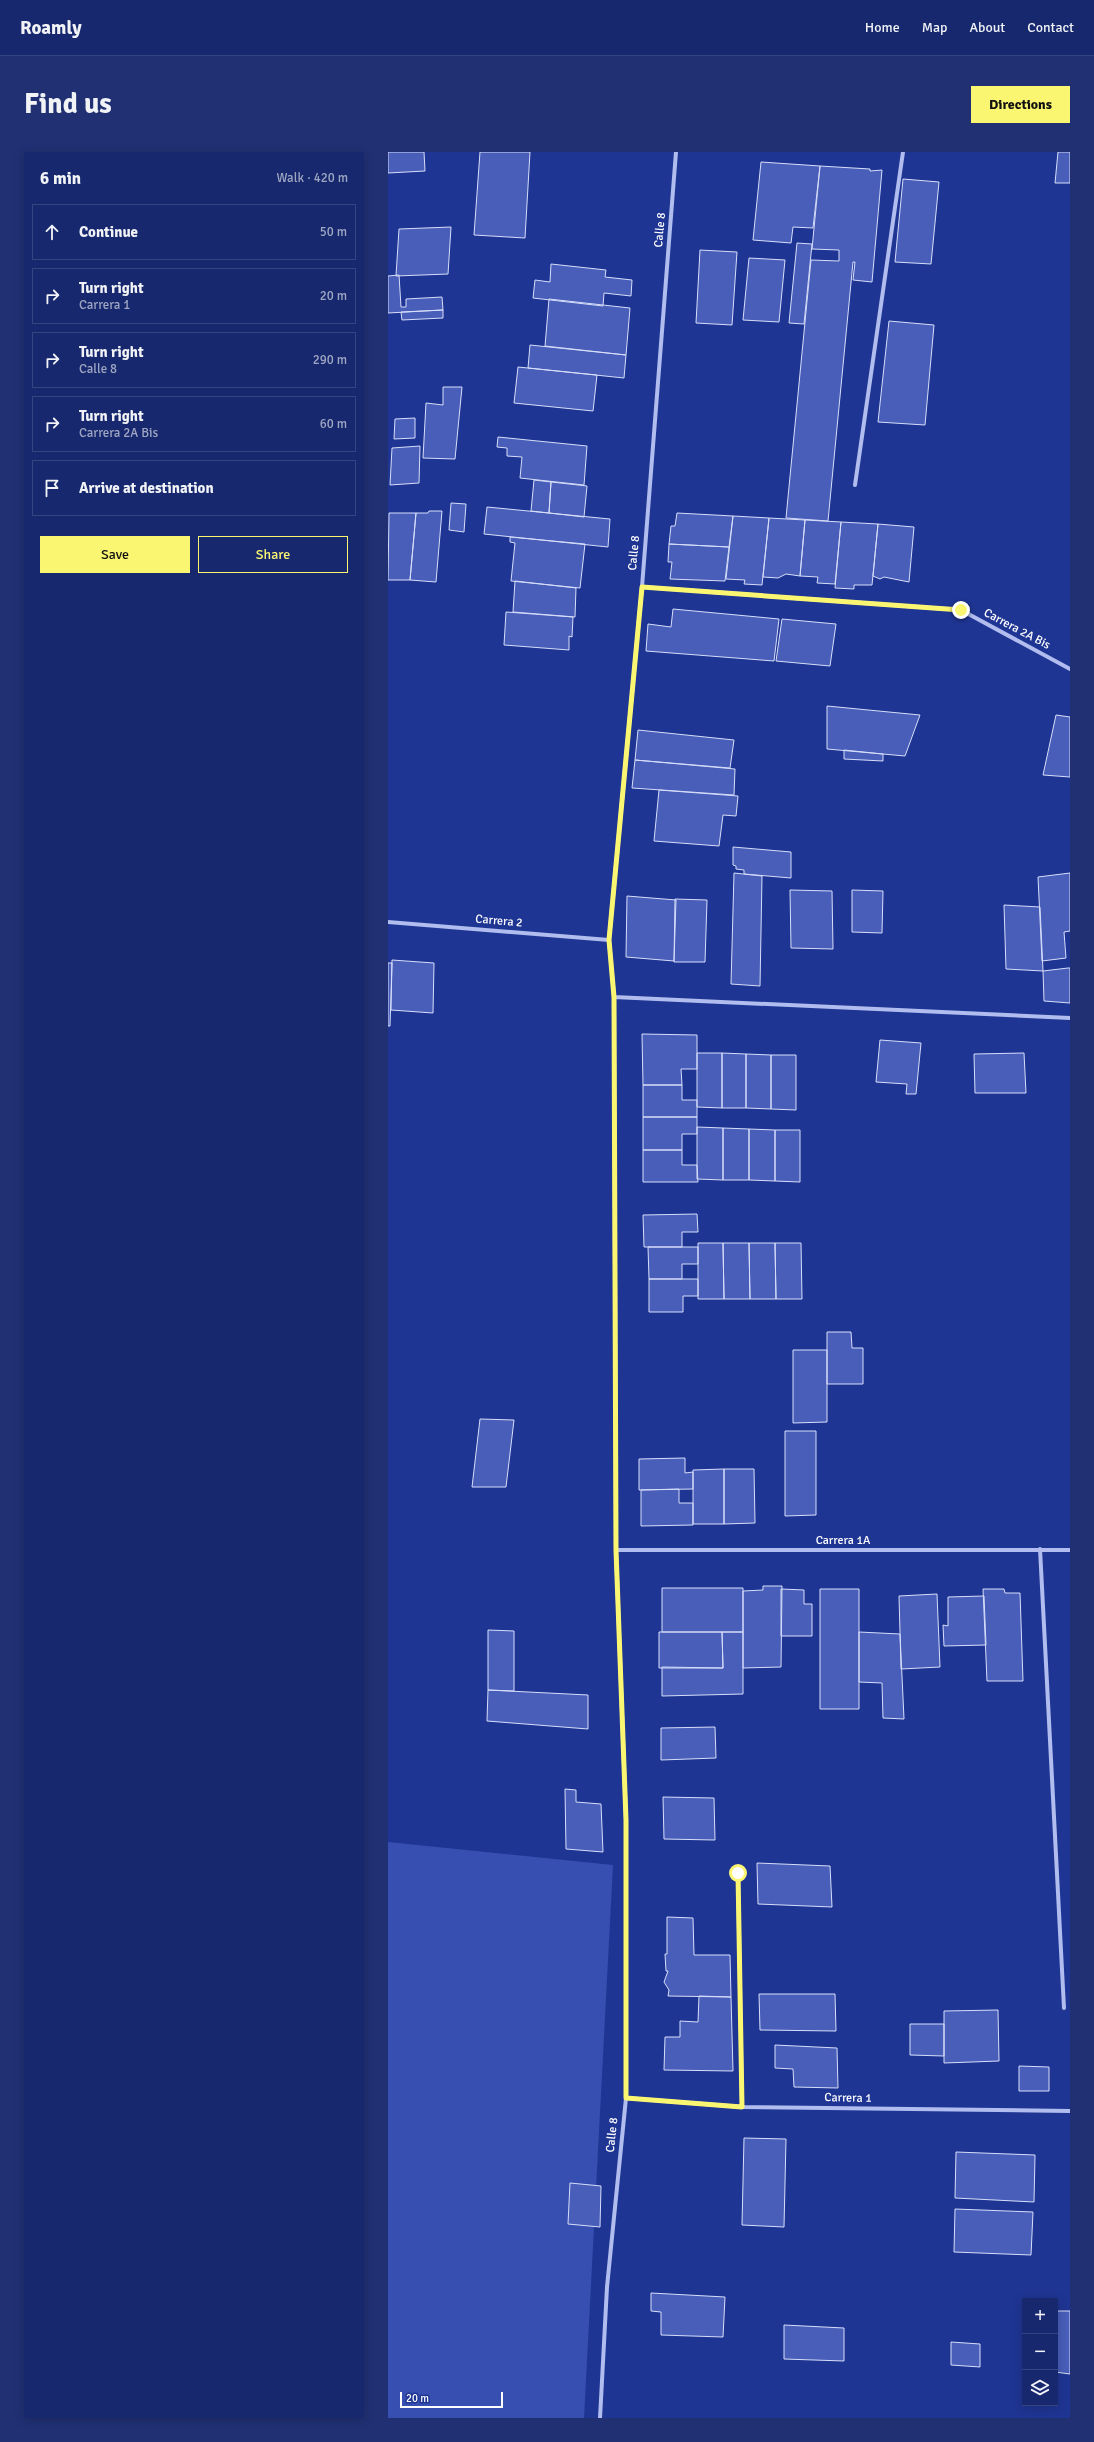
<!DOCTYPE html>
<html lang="en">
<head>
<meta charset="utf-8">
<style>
  :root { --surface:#17286e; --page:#203073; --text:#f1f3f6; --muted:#9ea6c2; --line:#364481; --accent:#fbf672 }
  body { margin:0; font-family:Signika,sans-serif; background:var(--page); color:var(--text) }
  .controls { position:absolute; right:12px; bottom:12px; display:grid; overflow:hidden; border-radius:0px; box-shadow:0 2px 10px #0003 }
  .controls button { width:36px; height:36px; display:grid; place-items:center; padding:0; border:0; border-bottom:1px solid var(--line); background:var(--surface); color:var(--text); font:20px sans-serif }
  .scale { position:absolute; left:12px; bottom:10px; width:103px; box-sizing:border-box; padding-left:4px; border:2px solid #fff; border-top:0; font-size:11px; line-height:14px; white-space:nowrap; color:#fff; -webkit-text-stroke:3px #1f3593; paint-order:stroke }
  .stop { position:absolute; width:12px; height:12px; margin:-9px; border:3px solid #fbf672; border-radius:50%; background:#fff }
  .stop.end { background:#fbf672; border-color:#fff; box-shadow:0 1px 4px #0008 }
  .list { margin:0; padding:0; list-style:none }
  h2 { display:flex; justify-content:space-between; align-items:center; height:52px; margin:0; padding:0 16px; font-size:17px }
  h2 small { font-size:13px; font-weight:400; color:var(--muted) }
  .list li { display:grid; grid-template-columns:26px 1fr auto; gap:12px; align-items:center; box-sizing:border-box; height:56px; margin:0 8px 8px; padding:0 8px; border:1px solid var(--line); border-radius:0px }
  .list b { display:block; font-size:15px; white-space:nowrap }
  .list p { margin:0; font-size:13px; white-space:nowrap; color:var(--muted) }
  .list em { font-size:13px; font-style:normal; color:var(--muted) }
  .actions { display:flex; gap:8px; padding:12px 16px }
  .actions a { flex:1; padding:9px 0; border:1px solid var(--accent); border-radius:0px; text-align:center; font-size:14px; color:var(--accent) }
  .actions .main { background:var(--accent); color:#111 }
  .icon { flex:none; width:22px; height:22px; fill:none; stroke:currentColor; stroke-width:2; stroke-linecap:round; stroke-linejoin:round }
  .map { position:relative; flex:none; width:682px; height:2266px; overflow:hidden; border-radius:0px }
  header { display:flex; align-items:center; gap:24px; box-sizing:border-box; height:56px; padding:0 20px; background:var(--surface); border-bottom:1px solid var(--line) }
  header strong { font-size:19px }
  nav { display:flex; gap:22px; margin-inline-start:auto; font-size:14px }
  .intro { display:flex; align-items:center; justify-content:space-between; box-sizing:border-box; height:96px; padding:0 24px }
  h1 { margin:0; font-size:28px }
  .button { padding:10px 18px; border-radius:0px; background:var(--accent); color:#111; font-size:14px; font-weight:700 }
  main { display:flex; gap:24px; padding:0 24px }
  aside { flex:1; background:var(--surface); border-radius:0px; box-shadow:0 2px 10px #0003 }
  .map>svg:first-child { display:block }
</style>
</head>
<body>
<header>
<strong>Roamly</strong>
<nav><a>Home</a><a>Map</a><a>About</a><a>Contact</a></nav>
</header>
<div class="intro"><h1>Find us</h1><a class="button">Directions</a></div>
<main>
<aside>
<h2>6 min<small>Walk · 420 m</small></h2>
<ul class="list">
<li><svg class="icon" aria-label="ahead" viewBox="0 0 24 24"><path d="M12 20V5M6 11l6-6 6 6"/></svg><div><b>Continue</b></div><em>50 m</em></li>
<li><svg class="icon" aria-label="right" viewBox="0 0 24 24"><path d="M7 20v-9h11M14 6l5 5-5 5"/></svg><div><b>Turn right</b><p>Carrera 1</p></div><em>20 m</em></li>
<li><svg class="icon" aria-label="right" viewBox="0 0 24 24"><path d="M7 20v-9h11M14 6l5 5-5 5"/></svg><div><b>Turn right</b><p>Calle 8</p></div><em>290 m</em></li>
<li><svg class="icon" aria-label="right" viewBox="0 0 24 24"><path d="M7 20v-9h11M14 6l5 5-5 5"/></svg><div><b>Turn right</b><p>Carrera 2A Bis</p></div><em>60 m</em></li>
<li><svg class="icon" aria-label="arrive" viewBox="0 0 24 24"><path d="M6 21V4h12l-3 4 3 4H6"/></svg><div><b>Arrive at destination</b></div></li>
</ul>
<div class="actions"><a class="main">Save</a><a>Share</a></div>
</aside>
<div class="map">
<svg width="682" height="2266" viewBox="0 0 682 2266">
  <rect width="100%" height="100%" fill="#1f3593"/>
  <!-- green -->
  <path fill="#374fb1" d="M0,1690L225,1713L196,2266H0Z"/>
  <!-- building -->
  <path fill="#485eb9" stroke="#d7defa" d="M0,0H36L37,19L0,21Z
    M92,0H142L137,86L86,83Z
    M670,0H682V31H667Z
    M373,10L432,14L425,76L405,75L403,91L365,88Z
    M432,14L482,17V19L494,18L484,130L465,128L467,110H465L440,369L398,366L423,108L451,109V98L424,97Z
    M515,27L551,30L543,112L507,110Z
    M63,75L60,122L8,124L11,77Z
    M409,91L424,92L416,172L401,171Z
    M312,98L349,100L344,173L308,171Z
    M361,106L397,108L391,170L355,168Z
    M163,112L218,118L217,125L244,128L243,144L216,141L215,154L145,146L147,128L162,130Z
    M11,123L13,155H18V147L54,145L55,158L0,161V124Z
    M161,147L242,156L238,203L157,194Z
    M55,158V166L14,168L13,160Z
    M501,169L546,173L537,273L490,270Z
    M142,193L238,203L236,226L140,216Z
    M130,215L209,223L205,259L126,251Z
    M55,235H74L67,307L35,306L38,251L55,253Z
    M27,266V286L6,287L7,267Z
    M110,285L199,294L196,333L132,326L134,305L119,304V296L109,295Z
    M32,294L31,331L2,333L4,296Z
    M146,328L163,330L161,361L143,359Z
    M163,330L199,334L196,365L161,361Z
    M63,351L78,352L76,380L61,378Z
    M99,355L222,367L220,395L96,382Z
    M41,359H54L48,430L22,428L28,361H40Z
    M1,361H28L22,428H0Z
    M289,361L345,364L341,395L281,392L283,374H287Z
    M345,364L381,366L374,433L356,432L357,428L338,427Z
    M381,366L417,368L412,424L398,422L390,426L375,425Z
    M417,368L453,370L447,432L429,431L430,425L412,424Z
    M453,370L490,372L484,433H466V437L447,436Z
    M490,372L526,375L521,430L496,425L492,427L485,424Z
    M122,385L197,392L192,436L123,429L127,391L122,390Z
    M281,392L341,395L337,429L282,427L284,410H280Z
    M127,429L188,436L187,465L125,460Z
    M285,457L391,467L386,509L258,499L260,472L283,475Z
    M118,460L185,465L184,485L181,484V498L116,493Z
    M394,467L448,472L442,514L388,509Z
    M439,554L532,563L517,604L439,597Z
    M668,563L682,565V625L655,623Z
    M250,578L346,588L342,616L247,608Z
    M456,598L495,602V609L456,607Z
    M247,608L347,617L346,643L244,636Z
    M271,638L350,644L348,664L335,663L331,694L266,689Z
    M345,695L403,700V726L356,722V718L348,717V714L345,713Z
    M346,721L374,724L372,834L343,832Z
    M682,721V779L676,780L678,806L654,809L650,725Z
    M402,738L444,739L445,797L403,796Z
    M464,738L495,739L494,781L464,780Z
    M239,744L288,748L286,809L238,805Z
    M287,747L319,748L317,810H286Z
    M616,753L652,755L655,819L618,817Z
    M4,808L46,811L45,861L3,858Z
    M0,811H4L2,874H0Z
    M680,816H682V851L656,849L655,819Z
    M254,882L309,883V917H293L294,933H255Z
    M492,888L533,891L528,942H518L519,932L488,930Z
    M309,901H334V956L309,955Z
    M334,901L358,902V956H334Z
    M636,901L638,941H587L586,902Z
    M358,902L383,903V957L358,956Z
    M383,903H408V958L383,957Z
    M255,933H294V948H309V965H255Z
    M255,965H309V982H294V998H255Z
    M309,975L335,976V1028L309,1027Z
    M335,976L361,977V1028H335Z
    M361,977L387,978V1029L361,1028Z
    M387,978H412V1030L387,1029Z
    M255,998H294V1013H309L310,1030H255Z
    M309,1062L310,1080H294V1095H256L255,1063Z
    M310,1091H335L336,1147H310Z
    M335,1091H361L362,1147H336Z
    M361,1091H387L388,1147H362Z
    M387,1091H413L414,1147H388Z
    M260,1095H310V1112H294V1127H261Z
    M261,1127H310V1144H295V1160H261Z
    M439,1180H463L464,1196H475V1232H439Z
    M405,1198H439V1270L405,1271Z
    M92,1267L126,1268L118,1335H84Z
    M397,1279H428V1363L397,1364Z
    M297,1306V1321L305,1320V1337L251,1338V1307Z
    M336,1317H366L367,1371L336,1372Z
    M336,1317V1372H305V1318Z
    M291,1337V1351H305V1373L253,1374V1338Z
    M375,1434H394L393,1515L355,1516V1439L375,1438Z
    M274,1436H355V1480H274Z
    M393,1437L416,1438V1452H424V1484H393Z
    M432,1437H471V1557H432Z
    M595,1437H616L617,1441H632L635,1529H599Z
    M549,1442L552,1515L513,1517L511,1444Z
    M596,1444L598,1493L556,1494L555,1473L560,1474V1445Z
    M100,1478L126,1479V1539L100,1538Z
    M271,1480H334L335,1516H271Z
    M334,1480H355V1542L274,1544V1515L335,1516Z
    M471,1480L512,1482L516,1567L495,1566L494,1531L471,1530Z
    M100,1538L200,1543V1577L99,1569Z
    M327,1575L328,1606L273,1608V1576Z
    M177,1637L188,1638V1650L213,1652L215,1700L178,1697Z
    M275,1645L326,1646L327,1688L276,1687Z
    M369,1711L442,1714L444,1755L370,1752Z
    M279,1765L305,1766L306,1803H342L343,1845L280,1844L281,1838L276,1830L280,1819H278L277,1802H279Z
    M371,1842H447L448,1879L372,1878Z
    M311,1844L343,1845L345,1919L276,1918L277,1885H292V1869L310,1870Z
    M610,1858L611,1909L556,1911V1859Z
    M522,1872H556V1904L522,1903Z
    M387,1893L449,1896L450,1936L406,1935L405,1917L387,1916Z
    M631,1914L661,1915V1939H631Z
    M356,1986L398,1987L396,2075L354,2073Z
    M568,2000L647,2003L646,2050L567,2046Z
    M182,2031L213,2034L212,2075L180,2072Z
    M567,2057L645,2060L643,2103L566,2100Z
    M263,2141L337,2145L335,2185L273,2183V2160L263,2159Z
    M667,2159H682V2222L667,2220Z
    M396,2173L456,2176V2209L396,2207Z
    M563,2190L592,2192V2215L563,2213Z"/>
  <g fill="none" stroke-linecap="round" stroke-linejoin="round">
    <!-- minor -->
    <path stroke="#b1bdee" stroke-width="4" d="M467,333L515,0
      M254,435L573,458L682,517
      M0,770L221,788
      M226,845L682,866
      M652,1397L676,1856
      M228,1398H682
      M350,1721L354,1955
      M238,1946L354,1955L682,1959
      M212,2266L219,2135L238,1946V1668L228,1398L226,845L221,788L254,435L288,0"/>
  </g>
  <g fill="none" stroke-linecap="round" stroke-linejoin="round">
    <!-- route -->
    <path stroke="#fbf672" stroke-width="5" d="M350,1721L354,1955L238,1946V1668L228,1398L226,845L221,788L254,435L573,458"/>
  </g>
  <g text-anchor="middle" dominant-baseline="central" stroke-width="3" stroke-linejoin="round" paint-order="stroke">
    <!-- street labels -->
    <g font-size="12" fill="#fff" stroke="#1f3593">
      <text transform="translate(272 78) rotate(-85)">Calle 8</text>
      <text transform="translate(246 401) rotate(-85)">Calle 8</text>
      <text transform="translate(629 477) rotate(28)">Carrera 2A Bis</text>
      <text transform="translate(111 769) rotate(5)">Carrera 2</text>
      <text x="455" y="1388">Carrera 1A</text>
      <text transform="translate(460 1946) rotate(1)">Carrera 1</text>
      <text transform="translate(224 1983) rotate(-84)">Calle 8</text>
    </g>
  </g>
</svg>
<div class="controls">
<button>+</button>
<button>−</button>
<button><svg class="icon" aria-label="layers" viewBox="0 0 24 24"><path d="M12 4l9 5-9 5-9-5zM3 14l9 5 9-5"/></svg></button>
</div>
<div class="scale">20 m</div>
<div class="stop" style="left:350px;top:1721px"></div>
<div class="stop end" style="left:573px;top:458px"></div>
</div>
</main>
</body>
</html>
